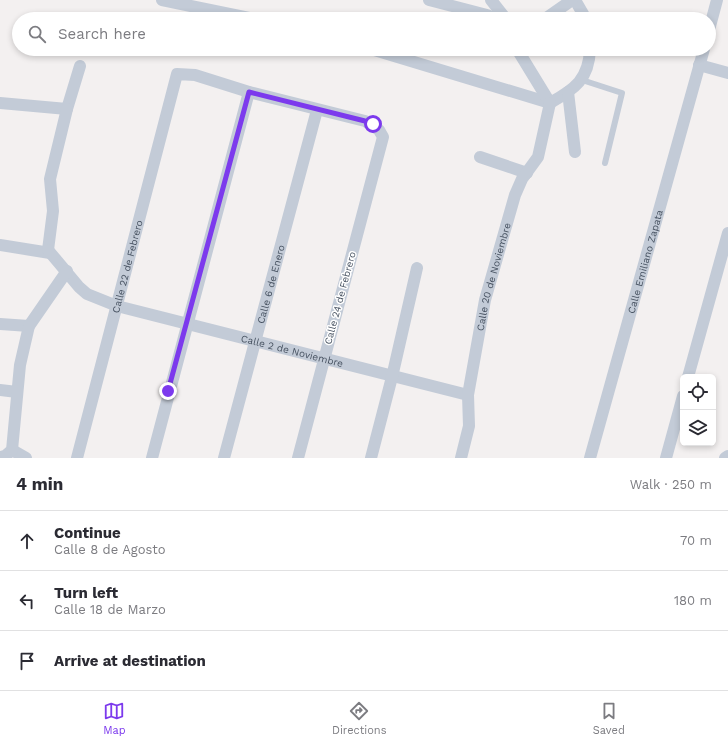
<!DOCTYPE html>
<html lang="en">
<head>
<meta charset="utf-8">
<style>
  :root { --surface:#fff; --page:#f7f7f7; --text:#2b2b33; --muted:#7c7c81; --line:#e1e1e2; --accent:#7c3aed }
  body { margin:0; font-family:"Work Sans",sans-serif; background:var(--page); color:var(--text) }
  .controls { position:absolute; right:12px; bottom:12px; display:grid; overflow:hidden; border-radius:6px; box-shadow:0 2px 6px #0003 }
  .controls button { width:36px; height:36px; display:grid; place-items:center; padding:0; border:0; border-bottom:1px solid var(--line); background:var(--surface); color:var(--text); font:20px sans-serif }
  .stop { position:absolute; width:12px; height:12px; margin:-9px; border:3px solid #7c3aed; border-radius:50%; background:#fff }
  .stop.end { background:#7c3aed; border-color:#fff; box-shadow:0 1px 4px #0008 }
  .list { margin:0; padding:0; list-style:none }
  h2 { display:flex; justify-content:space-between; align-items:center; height:52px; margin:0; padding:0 16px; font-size:17px }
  h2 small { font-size:13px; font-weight:400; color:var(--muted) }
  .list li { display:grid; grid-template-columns:26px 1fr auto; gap:12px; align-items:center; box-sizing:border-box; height:60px; padding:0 16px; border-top:1px solid var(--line) }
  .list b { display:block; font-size:15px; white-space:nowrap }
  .list p { margin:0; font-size:13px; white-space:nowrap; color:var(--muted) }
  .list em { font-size:13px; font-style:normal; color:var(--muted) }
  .icon { flex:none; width:22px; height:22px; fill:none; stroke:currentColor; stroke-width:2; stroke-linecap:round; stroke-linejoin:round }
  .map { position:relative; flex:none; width:728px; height:458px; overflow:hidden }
  .search { position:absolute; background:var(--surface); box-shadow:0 2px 6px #0003; left:12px; right:12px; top:12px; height:44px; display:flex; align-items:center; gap:10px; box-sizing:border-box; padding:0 14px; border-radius:22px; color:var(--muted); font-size:15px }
  .sheet { height:232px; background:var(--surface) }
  nav { display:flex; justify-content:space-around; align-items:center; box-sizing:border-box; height:56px; border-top:1px solid var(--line); background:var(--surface); font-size:11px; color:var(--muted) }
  nav a { display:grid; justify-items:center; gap:2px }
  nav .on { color:var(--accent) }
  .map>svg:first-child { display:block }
</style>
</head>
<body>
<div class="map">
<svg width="728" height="458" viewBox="0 0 728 458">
  <rect width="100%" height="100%" fill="#f3f0f0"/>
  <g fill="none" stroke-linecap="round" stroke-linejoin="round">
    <!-- lane -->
    <path stroke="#c3cbd7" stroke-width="6" d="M582,80L622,93L605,163"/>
    <!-- street -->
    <g stroke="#c3cbd7" stroke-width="12">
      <path d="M162,0L254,19"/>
      <path d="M429,0L487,15L496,19"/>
      <path d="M491,0L506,19"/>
      <path d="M575,0L586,19"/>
      <path d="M545,19L572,0"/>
      <path d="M709,30L717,0"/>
      <path d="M371,49L550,103C575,89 589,79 590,49"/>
      <path d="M517,49L550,103"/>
      <path d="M699,65L728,73"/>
      <path d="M568,92L575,152"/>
      <path d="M0,103L67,109L80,66"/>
      <path d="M480,157L527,173"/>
      <path d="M0,245L50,253L48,250L53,211L50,179L67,109"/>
      <path id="s1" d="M48,250L79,287L87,294L117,306L468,395"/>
      <path d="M0,324L29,326"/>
      <path d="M688,377L728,233"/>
      <path d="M0,390L17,392"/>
      <path d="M12,450L26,458"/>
      <path d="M0,457L5,456L12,450L20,365L29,326L67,271"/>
      <path id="s2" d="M77,458L177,74L195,75L249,92L365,121L379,130L383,137L298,458"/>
      <path d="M152,458L249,92"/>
      <path id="s3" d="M224,458L317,110"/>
      <path d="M371,458L392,377L417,268"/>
      <path id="s4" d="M461,458L469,426L468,395L485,300L515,195L522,179L538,157L550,103"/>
      <path id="s5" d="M590,458L704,49"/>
      <path d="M666,458L683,396"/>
      <path d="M725,458L728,456"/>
    </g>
  </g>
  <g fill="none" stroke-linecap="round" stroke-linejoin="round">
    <!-- route -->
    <path stroke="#7c3aed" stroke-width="5" d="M168,391L249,92L365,121L373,124"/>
  </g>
  <g text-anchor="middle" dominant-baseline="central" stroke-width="3" stroke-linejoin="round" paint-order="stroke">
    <!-- street labels -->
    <g font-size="10" fill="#465160" stroke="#fff">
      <text stroke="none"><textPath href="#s5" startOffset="204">Calle Emiliano Zapata</textPath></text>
      <text stroke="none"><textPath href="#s2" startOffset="198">Calle 22 de Febrero</textPath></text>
      <text stroke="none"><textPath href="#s4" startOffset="185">Calle 20 de Noviembre</textPath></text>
      <text stroke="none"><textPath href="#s3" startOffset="180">Calle 6 de Enero</textPath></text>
      <text transform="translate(340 298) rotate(-75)">Calle 24 de Febrero</text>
      <text stroke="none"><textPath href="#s1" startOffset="272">Calle 2 de Noviembre</textPath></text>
    </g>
  </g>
</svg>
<div class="controls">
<button><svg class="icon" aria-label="locate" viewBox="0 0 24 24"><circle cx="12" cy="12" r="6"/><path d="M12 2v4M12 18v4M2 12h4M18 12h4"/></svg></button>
<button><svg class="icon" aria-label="layers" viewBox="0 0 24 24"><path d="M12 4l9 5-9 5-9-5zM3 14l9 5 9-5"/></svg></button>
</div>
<div class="stop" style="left:373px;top:124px"></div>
<div class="stop end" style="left:168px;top:391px"></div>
<div class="search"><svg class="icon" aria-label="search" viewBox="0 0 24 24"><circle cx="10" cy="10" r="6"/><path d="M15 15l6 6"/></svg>Search here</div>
</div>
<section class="sheet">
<h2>4 min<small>Walk · 250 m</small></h2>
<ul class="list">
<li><svg class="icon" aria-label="ahead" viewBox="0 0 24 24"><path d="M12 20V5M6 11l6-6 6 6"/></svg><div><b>Continue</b><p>Calle 8 de Agosto</p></div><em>70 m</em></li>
<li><svg class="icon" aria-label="left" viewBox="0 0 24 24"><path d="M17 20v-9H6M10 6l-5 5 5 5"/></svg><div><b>Turn left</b><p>Calle 18 de Marzo</p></div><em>180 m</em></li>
<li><svg class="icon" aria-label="arrive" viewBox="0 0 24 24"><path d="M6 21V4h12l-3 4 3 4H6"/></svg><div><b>Arrive at destination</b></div></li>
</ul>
</section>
<nav>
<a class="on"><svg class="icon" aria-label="map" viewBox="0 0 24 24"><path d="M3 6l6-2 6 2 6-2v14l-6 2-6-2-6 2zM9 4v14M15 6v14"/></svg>Map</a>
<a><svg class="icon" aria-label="directions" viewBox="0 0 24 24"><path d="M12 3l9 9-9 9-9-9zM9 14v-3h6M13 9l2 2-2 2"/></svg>Directions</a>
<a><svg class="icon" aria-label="saved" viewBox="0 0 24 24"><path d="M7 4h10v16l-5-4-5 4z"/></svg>Saved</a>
</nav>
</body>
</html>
